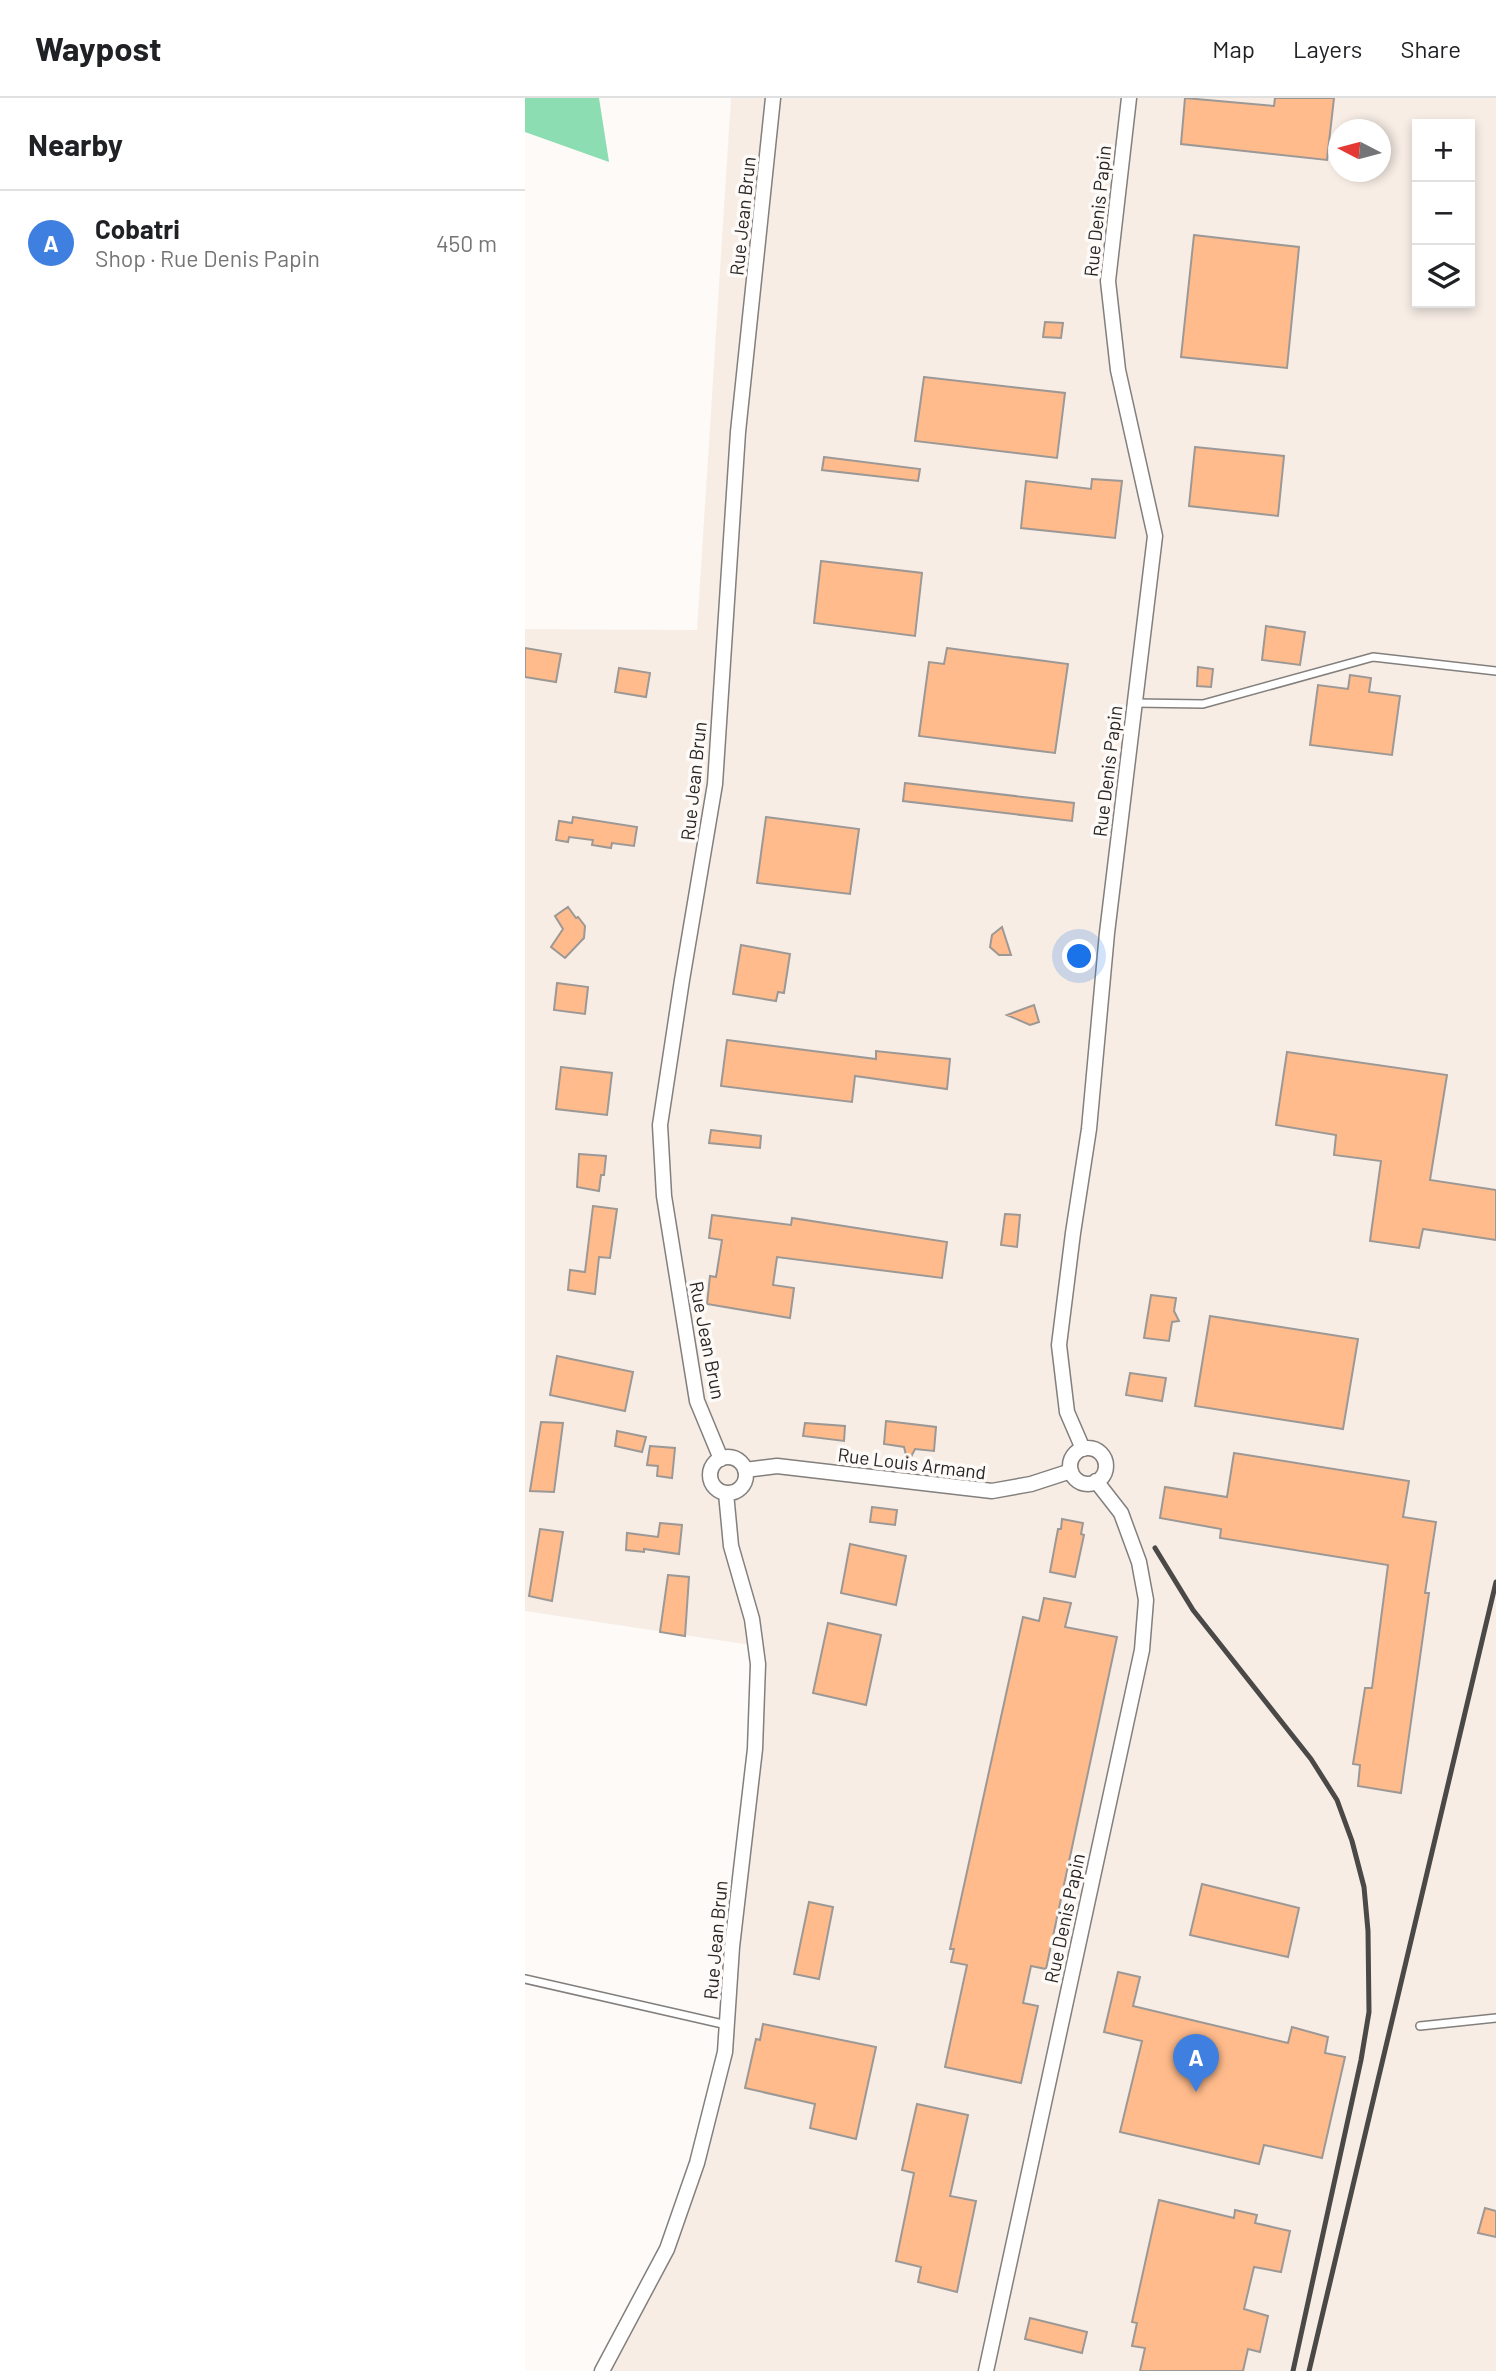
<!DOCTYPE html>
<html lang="en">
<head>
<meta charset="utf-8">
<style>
  :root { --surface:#fff; --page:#f6f6f6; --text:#202124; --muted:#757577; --line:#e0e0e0; --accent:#0f766e }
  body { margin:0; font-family:Barlow,sans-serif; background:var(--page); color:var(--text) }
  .controls { position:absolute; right:21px; top:21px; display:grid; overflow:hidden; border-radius:0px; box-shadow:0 4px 10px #0003 }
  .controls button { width:63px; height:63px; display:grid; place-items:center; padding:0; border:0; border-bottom:2px solid var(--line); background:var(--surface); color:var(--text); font:35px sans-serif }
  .compass { position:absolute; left:803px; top:21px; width:63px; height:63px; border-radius:50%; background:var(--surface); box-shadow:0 4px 10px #0003; rotate:276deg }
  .you { position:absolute; left:555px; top:859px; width:24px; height:24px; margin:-18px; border:5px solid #fff; border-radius:50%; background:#1a73e8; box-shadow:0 0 0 10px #1a73e833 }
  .badge { display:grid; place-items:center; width:46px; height:46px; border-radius:50%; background:var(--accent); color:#fff; font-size:23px; font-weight:700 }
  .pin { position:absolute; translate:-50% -58px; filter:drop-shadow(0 2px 4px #0008) }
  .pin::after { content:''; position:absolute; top:37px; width:24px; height:21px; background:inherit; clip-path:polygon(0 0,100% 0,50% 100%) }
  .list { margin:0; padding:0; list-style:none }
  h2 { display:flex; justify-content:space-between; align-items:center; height:91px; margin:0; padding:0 28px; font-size:30px }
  h2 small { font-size:23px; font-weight:400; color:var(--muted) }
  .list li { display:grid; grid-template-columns:46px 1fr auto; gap:21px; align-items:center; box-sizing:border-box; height:105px; padding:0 28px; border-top:2px solid var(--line) }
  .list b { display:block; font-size:26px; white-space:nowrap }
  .list p { margin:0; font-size:23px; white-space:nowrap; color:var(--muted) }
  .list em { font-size:23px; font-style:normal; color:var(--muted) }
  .icon { flex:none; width:38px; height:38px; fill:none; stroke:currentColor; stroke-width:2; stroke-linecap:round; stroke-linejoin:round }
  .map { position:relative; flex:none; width:971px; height:2273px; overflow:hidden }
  header { display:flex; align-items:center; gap:42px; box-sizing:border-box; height:98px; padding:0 35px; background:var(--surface); border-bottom:2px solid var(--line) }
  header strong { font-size:33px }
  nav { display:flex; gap:38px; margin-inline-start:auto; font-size:24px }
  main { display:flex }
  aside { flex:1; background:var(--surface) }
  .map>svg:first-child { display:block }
</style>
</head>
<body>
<header>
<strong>Waypost</strong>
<nav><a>Map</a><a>Layers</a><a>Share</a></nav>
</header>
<main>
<aside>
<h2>Nearby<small></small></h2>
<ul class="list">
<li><span class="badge" style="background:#3f7fe0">A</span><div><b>Cobatri</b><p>Shop · Rue Denis Papin</p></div><em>450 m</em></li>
</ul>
</aside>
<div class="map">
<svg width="971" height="2273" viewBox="0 0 971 2273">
  <rect width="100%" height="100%" fill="#fdfaf7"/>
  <!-- built -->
  <path fill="#f7ede5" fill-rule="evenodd" d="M206,0H971V2273H82L142,2151L200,1954L232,1548L0,1513V531L172,532ZM892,26H945V205H892ZM814,32H856V74H814Z"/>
  <!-- green -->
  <path fill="#8dddb3" d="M0,0H74L84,64L0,34Z"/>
  <!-- building -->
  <path fill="#ffbb8b" stroke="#9c9896" stroke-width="2" d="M660,0L749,8L750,0H809L802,62L656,46Z
    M669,137L774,149L762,270L656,259Z
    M520,224L538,225L536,240L518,239Z
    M399,279L540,295L532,360L390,343Z
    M670,349L759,358L753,418L664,408Z
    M299,359L395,371L393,383L297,372Z
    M567,381L597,383L590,440L496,430L501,383L566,391Z
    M296,463L397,475L390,538L289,525Z
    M741,528L780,534L775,567L737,562Z
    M0,550L36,556L31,584L0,579Z
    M422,550L543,566L530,655L394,638L404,564L419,566Z
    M673,569L688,571L686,589L672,588Z
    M94,570L125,575L121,599L90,594Z
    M825,577L846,580L844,594L875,598L867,657L785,647L793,587L823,591Z
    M380,685L549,705L547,723L378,703Z
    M48,719L112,729L109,748L87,745L86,750L67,747L68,742L44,739L43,744L31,742L34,723L47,725Z
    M241,719L334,731L325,796L232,785Z
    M43,809L51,820L53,819L60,828L59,840L40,860L26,849L38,831L30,818Z
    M477,829L486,857H474L465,849L467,837Z
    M216,847L265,856L259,895L253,894L251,903L208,896Z
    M32,885L63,889L60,916L29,912Z
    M509,907L514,924L505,927L482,917Z
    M202,942L351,961V953L425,961L422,991L330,978L327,1004L196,988Z
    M762,954L922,977L905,1082L971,1092V1142L898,1131L894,1150L845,1143L856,1063L809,1057L811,1037L751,1027Z
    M36,969L87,975L82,1017L31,1011Z
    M186,1032L236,1038L235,1050L184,1045Z
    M54,1056L81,1058L79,1077H76L74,1093L52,1089Z
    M68,1108L92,1111L85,1160L74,1159L70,1196L43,1192L45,1172L60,1174Z
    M480,1116L495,1117L492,1149L476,1147Z
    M187,1117L266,1127L267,1120L422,1144L417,1180L252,1159L248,1187L269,1190L265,1220L182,1206L185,1178L191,1179L197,1142L184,1140Z
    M626,1197L651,1200L649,1213L654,1223L647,1224L644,1243L619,1240Z
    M685,1218L833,1241L818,1331L670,1308Z
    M32,1258L108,1274L100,1313L25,1297Z
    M605,1275L641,1280L637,1303L601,1297Z
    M361,1323L411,1329L409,1353L390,1351L383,1365L379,1349L359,1346Z
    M16,1324L38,1325L29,1394L5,1393Z
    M280,1325L320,1328L319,1343L278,1338Z
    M92,1333L121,1339L117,1354L90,1348Z
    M125,1348L150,1350L147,1380L132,1378L133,1368L122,1367Z
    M709,1355L884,1383L878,1419L911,1424L900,1495H904L876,1695L833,1688L835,1667L828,1666L840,1590H847L863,1467L695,1440L696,1431L635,1420L640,1389L702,1399Z
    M347,1409L372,1412L370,1427L345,1424Z
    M537,1421L558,1425L556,1436L559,1437L550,1479L525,1474L533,1431H536Z
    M135,1425L157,1427L154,1456L119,1451V1454L101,1452L102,1435L133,1439Z
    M15,1431L38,1434L27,1503L4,1498Z
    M325,1446L381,1458L371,1507L316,1495Z
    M143,1477L164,1479L160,1538L135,1534Z
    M519,1500L546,1505L540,1529L592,1539L521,1871L506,1868L498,1905L513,1908L496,1985L420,1969L442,1867L426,1864L429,1851H425L498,1519L514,1523Z
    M303,1525L356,1537L341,1607L288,1595Z
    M677,1786L774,1810L763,1859L665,1837Z
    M284,1804L308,1809L294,1881L269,1876Z
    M593,1874L615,1879L608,1908L763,1945L767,1929L803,1939L800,1955L820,1959L797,2060L739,2047L734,2066L595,2034L617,1943L579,1934Z
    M238,1926L351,1949L331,2041L285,2030L290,2006L220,1990L231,1941L235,1942Z
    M392,2006L443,2017L425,2098L451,2103L432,2194L393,2184L396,2169L371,2163L389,2075L377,2072Z
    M634,2102L709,2120L710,2112L732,2117L730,2125L765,2133L756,2174L729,2169L719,2211L743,2218L735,2254L723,2251L718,2273H615L620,2250L607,2248L612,2225L607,2224Z
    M960,2110L971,2113V2139L953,2135Z
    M505,2220L562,2234L557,2255L500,2241Z"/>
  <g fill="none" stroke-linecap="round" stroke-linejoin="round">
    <defs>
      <path id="service" d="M610,605L678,606L848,559L971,573
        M0,1881L202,1927
        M895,1928L971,1920"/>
      <path id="minor" d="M545 1368a18 18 0 1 1 36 0a18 18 0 1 1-36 0Z
        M558,1351L542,1314L534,1247L548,1135L564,1031L582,835L630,438L593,272L583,183L604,0
        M185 1377a18 18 0 1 1 36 0a18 18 0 1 1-36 0Z
        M196,1361L172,1303L139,1098L135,1027L157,882L190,686L213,334L248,0
        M220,1372L252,1368L467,1393L506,1386L546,1373
        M77,2273L142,2151L172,2065L200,1954L207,1849L230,1651L233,1566L227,1521L206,1448L201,1395
        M461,2273L617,1552L621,1502L614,1464L596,1415L571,1383"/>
    </defs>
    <!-- service casing -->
    <use href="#service" stroke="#827f7d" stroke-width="10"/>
    <!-- minor casing -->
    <use href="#minor" stroke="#827f7d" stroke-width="17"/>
    <!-- service -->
    <use href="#service" stroke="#fff" stroke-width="7"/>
    <!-- minor -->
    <use href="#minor" stroke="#fff" stroke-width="14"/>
    <!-- rail -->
    <path stroke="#4a4947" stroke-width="5" d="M630,1450L668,1512L786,1661L812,1702L827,1743L839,1789L843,1833L844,1914L836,1962L768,2273
      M784,2273L971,1484"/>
  </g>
  <g text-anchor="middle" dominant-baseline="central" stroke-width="7" stroke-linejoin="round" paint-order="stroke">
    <!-- street labels -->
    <g font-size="19" fill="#272625" stroke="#fdfaf7">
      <text transform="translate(572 113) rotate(-84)">Rue Denis Papin</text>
      <text transform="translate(217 118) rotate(-84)">Rue Jean Brun</text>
      <text transform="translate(582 673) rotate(-83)">Rue Denis Papin</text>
      <text transform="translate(168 683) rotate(-84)">Rue Jean Brun</text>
      <text transform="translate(183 1242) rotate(79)">Rue Jean Brun</text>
      <text transform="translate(387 1365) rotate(7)">Rue Louis Armand</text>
      <text transform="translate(539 1820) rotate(-78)">Rue Denis Papin</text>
      <text transform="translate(190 1842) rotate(-85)">Rue Jean Brun</text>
    </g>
  </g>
</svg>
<div class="controls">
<button>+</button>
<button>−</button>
<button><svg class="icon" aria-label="layers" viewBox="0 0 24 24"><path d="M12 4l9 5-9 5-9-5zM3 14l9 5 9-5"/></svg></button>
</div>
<svg class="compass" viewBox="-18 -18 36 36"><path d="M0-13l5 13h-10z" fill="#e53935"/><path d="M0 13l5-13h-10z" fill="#757577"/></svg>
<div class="you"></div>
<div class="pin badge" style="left:671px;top:1994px;background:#3f7fe0">A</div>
</div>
</main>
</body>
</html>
